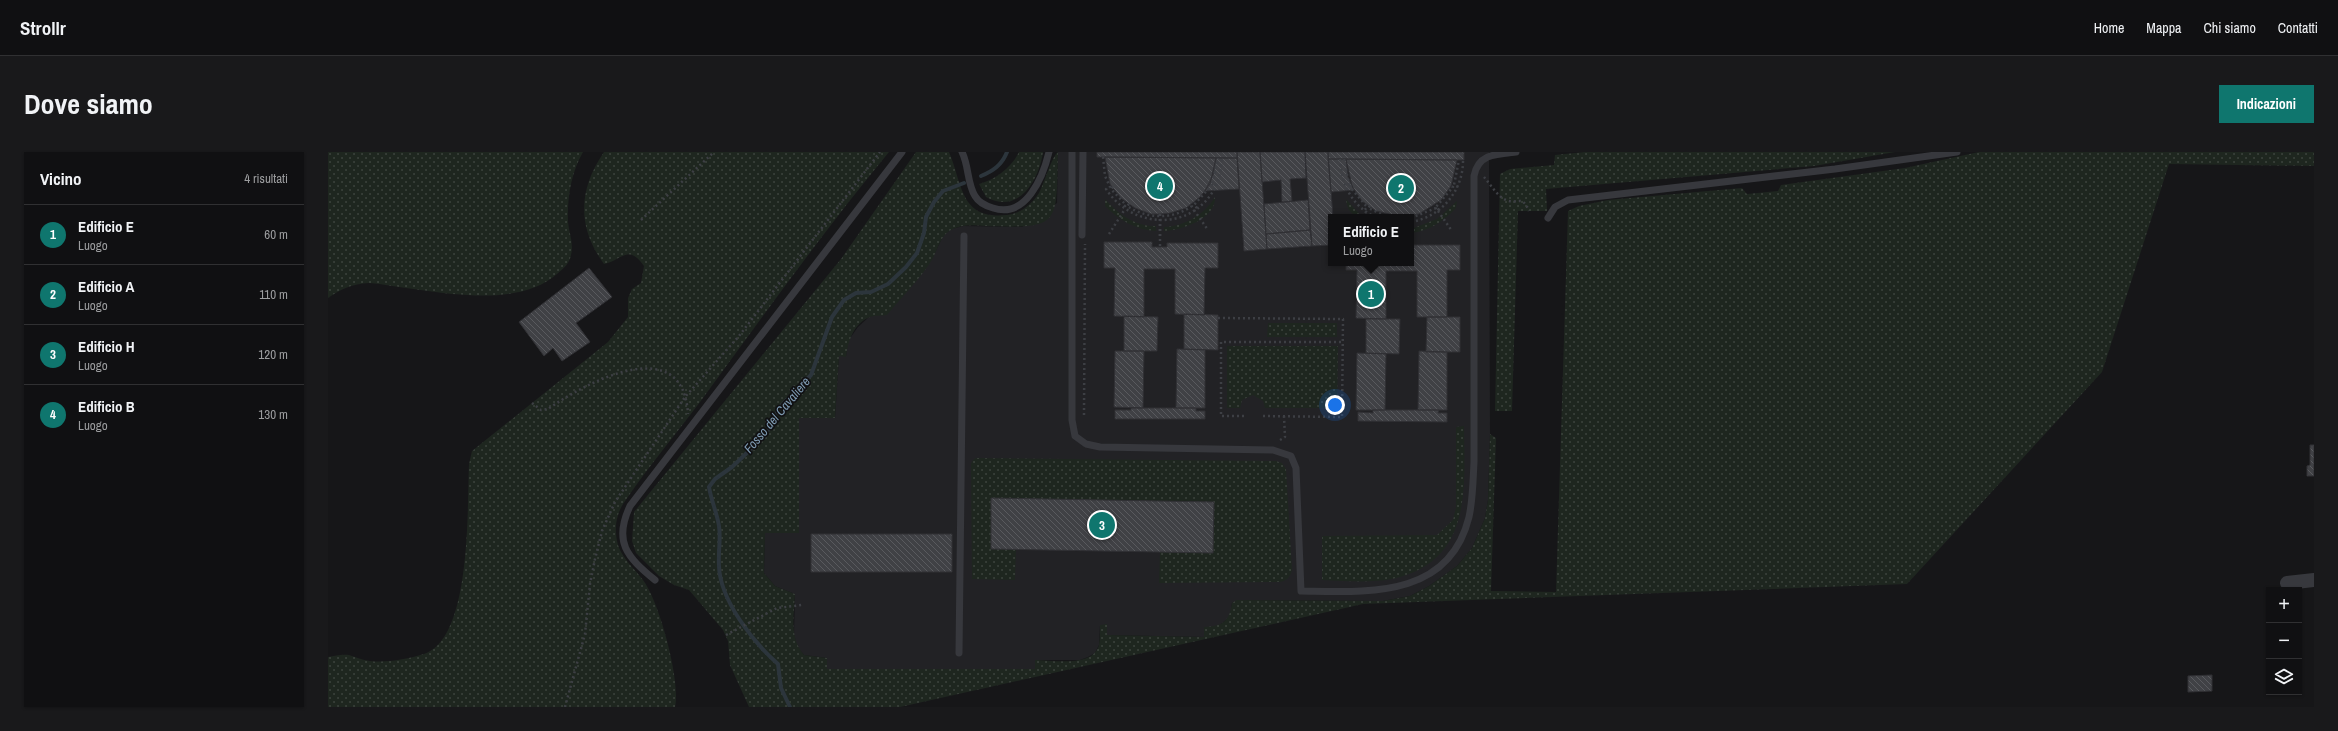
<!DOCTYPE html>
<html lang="it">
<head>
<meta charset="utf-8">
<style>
  :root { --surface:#101012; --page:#19191b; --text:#f1f3f6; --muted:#9c9d9f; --line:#303032; --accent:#0f766e }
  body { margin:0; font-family:"Archivo Narrow",sans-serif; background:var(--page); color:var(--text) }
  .controls { position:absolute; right:12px; bottom:12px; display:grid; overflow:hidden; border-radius:0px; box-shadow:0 1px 3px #0004 }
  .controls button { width:36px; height:36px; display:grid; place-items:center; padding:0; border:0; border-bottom:1px solid var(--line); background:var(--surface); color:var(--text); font:20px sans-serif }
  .you { position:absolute; left:1007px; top:253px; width:14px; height:14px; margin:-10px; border:3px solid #fff; border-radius:50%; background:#1a73e8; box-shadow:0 0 0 6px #1a73e833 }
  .badge { display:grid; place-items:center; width:26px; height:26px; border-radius:50%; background:var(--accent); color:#fff; font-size:13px; font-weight:700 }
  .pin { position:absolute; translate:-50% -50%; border:2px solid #fff; box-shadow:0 1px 4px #0006 }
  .popup { position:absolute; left:1000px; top:62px; width:86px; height:52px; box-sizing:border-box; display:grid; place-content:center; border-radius:0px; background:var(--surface); filter:drop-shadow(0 1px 3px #0005); font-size:13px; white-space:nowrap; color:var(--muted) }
  .popup b { font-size:15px; color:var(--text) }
  .popup::after { content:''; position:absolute; left:50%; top:100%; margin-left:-8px; border:8px solid transparent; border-top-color:var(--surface) }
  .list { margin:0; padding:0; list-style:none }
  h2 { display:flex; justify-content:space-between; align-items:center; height:52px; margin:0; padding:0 16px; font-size:17px }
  h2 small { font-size:13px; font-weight:400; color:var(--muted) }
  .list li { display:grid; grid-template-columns:26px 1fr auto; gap:12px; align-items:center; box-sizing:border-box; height:60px; padding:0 16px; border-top:1px solid var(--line) }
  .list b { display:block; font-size:15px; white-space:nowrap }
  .list p { margin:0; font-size:13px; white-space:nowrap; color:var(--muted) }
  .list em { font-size:13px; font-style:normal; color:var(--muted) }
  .icon { flex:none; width:22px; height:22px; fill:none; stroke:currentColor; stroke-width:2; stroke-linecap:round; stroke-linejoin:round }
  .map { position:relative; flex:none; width:1986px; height:555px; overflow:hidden; border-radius:0px }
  header { display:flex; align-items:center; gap:24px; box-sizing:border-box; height:56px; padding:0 20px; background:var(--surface); border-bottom:1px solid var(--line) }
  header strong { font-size:19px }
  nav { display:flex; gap:22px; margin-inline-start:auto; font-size:14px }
  .intro { display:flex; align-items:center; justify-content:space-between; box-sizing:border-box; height:96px; padding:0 24px }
  h1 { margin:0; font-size:28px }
  .button { padding:10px 18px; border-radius:0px; background:var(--accent); color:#fff; font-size:14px; font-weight:700 }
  main { display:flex; gap:24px; padding:0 24px }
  aside { flex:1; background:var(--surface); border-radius:0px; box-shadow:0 1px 3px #0004 }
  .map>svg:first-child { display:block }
</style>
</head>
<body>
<header>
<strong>Strollr</strong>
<nav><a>Home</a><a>Mappa</a><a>Chi siamo</a><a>Contatti</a></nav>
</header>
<div class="intro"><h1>Dove siamo</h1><a class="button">Indicazioni</a></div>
<main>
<aside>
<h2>Vicino<small>4 risultati</small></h2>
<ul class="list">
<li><span class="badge">1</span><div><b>Edificio E</b><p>Luogo</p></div><em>60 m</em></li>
<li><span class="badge">2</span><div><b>Edificio A</b><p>Luogo</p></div><em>110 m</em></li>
<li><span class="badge">3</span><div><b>Edificio H</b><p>Luogo</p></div><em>120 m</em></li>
<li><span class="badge">4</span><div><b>Edificio B</b><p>Luogo</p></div><em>130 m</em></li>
</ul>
</aside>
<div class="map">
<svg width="1986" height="555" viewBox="0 0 1986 555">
  <defs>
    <pattern id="grass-dots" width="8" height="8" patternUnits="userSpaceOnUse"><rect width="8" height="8" fill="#1e261f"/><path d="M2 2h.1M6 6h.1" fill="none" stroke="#3c433d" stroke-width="1.8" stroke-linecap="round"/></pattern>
    <pattern id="building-back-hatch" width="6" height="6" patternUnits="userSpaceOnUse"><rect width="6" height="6" fill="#404145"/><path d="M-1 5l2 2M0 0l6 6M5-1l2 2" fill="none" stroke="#595a5e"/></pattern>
  </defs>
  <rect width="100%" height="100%" fill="#161618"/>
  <!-- built -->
  <path fill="#222225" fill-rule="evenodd" d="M730,0H1161L1162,282L1160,348L1157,366L1144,396L1129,414L1101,434L1082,444L1055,449L914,448L904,451L902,465L876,485L778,483L772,473L771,493L767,501L760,505L752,508H707V517H498L499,506L476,503L469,495L466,482L467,442L447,434L436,421L437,381H471V265L507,266L511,204H518L520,189L530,175L604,107L616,82L624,77L635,74L694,75L729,51ZM1003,65H1083V111H1003Z"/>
  <!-- grass -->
  <path fill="url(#grass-dots)" d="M0,0H255C243,21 239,46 240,70C241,81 246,92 243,103C241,112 236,116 229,122C185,161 94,136 41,131C24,132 13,137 0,146Z
    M276,0H561C498,76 441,156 383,235C355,274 321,313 295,352C290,360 287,371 288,381C289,403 303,412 315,428C331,449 353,529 347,555H0V505C7,504 14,502 21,503C28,505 34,508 42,509C59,511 79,507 96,502C144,487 139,354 141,312L144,299L280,190L300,165V146L304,137L313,131L316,114C300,91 293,109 276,112C249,75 250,38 276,0Z
    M588,0H621C635,33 632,68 679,63C692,62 704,52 711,41C716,32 724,4 730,0C728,72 734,77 658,74C647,73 635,72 625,77C613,82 610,96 605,106C594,125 573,146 559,163C554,164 547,163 542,165C526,171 520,189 518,205L511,204L507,266H471V381H437L436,421L447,434L467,442C466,463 461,486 476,503L499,506V517H707V508C724,508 765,516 771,493C772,487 772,479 772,473L779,472V483L876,485V475C895,474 901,470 904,451L909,448L1055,449L1082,444L1101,434L1129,414L1144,396L1157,366L1160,348L1162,282L1168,286L1163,439L1228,440L1240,59L1251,54L1280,48L1414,36L1419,42L1450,39L1453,33L1577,16L1651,0H1986V14L1841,12L1774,220L1579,432L1035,452L572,555H421L402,513L400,489L395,478L361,438L346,433L331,424L308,401L304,389L306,360L513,107Z
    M691,0H715C711,29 690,63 658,45L651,32C668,27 683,16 691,0Z
    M1257,0H1567L1486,14L1218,37L1219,59H1190L1184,259H1167L1172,22L1182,17L1226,13L1227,3Z
    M887,45C888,67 854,78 836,79V75C857,74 876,63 887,45Z
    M777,47C790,62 808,75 828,74V79C808,78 791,68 777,54Z
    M1018,47L1034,65H1028C1021,59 1019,56 1018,47Z
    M1129,49L1128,56C1116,69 1101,79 1083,81V77L1109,67Z
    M940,171H1009V185H939Z
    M899,194H1010L1009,256H937L935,249L925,243L914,248L912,256H899Z
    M1136,274C1137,337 1144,410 1064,427C1042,431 1017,429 994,428V384L1109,383L1125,368L1128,355V275Z
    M648,306L948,309L954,311L958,317L964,418C962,425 960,428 952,430L831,431L832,400L885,401L886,350L664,346L663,397H688L687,428L644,427L643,312L645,308Z"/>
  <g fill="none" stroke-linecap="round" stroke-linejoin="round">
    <!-- stream -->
    <path stroke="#2c353c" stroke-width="4" d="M653,24C665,19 674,13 679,0
      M462,555L453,536L450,512C425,490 392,448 391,414C390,400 393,387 391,374C389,361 383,348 381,335L387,327L404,315L423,297L441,277L451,256L483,223L504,165L516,148L528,141L543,140L560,132L578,115L589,101L596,81L598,65L606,50L615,39L636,31"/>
  </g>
  <!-- building -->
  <path fill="url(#building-back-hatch)" stroke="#303034" d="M769,0H909V6L769,5Z
    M909,0H932L939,97L916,99Z
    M932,0H977L978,26L962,27L964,49L954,50L953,28L934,30Z
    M977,0H1000L1005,65H1003V93L984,94Z
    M1000,0H1136V8L1000,7Z
    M777,5L888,6L882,32L872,45L858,56L842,61L832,62H823L807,56L793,46L782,32Z
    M888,6H909L911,37L877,39L885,23Z
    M1000,7H1018L1020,25L1026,38L1003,40Z
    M1018,7L1129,8L1123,34L1113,48L1091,62L1070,64L1048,59L1034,49L1024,34Z
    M980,48L982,78L938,82L936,52Z
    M982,78L984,94L939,97L938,82Z
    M776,90H824V95H839V91H890V116H877L876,163L847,162V117H816V165L786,164L787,116H776Z
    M1083,93H1132V118H1119V165H1089V119H1058V167L1028,166L1029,118H1018V111H1083Z
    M261,116L284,145L248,171L262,190L234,209L225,196L216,204L191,170Z
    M856,162L890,163V198L856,197Z
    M796,164L830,165L829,199H796Z
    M1099,165H1132V200H1098Z
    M1038,167H1072L1071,202L1038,201Z
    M849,197L877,198V256H848Z
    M787,199H816L815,256L786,255Z
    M1091,199L1119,200V258H1090Z
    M1029,201L1058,202L1057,258H1028Z
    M803,256H868V259H877V267H787V258H803Z
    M1045,258H1111L1110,261H1119V270L1030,269V260L1045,261Z
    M1982,293H1986V324H1979V314L1982,313Z
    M663,346L886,350L885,401L663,397Z
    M483,382H624V420H483Z
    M1884,523V539L1860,540V524Z"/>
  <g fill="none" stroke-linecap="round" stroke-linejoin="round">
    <!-- path -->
    <path stroke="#3d3f44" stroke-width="2.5" stroke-dasharray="2 3" stroke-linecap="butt" d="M775,5L777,24L782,35L778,37C804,77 863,80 887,36C892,26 893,16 894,6
      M1012,7C1014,33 1023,53 1047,65
      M1016,7L1021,32L1017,34
      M1156,25C1163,33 1169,44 1178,48C1190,53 1194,42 1201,59
      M888,33L884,32L890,6
      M1023,33L1022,35L1039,55L1036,59
      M785,35L783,37L798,53L795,56
      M1130,35L1126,33L1131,8
      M801,52L799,54C819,67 844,68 864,54L863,53
      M1042,54L1040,56L1060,65
      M869,56L866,53L884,33L882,32
      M866,58L880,78
      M1111,58L1108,55L1125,35L1123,34
      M1110,59L1124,79
      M832,62V84
      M1073,64V65
      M1034,65L1038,60
      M1083,66L1108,56L1106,54
      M313,68L386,0
      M1083,70C1113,65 1135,39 1135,9
      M781,82L797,57
      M890,166L1015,167L1014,265L933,264
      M204,251L213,258L220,257C257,231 355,178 360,262
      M756,263L757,92
      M916,264H893V190H1015
      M952,288L957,285L956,264
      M398,483L449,456L474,453
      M237,555L257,482L262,432L267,407L274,379L287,350L357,245L411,184L552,0"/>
    <!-- lane -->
    <path stroke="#37383d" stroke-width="7" d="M634,0C641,14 639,31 647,44C651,51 658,54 665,56C698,67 715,25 721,0
      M744,0V268L747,284L758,292L772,295L945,298L963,304L968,316L973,439C1039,440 1121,447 1141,365C1145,347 1145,328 1146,310V24C1150,2 1168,2 1188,0
      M1220,66L1227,55L1240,48L1507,17L1629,0
      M754,83L755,0
      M327,428C299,405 285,390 302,354L574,0
      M631,501L636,84"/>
    <!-- street -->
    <path stroke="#37383d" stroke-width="14" d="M1959,431L1986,428"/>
    <!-- path-bridge -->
    <path stroke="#3d3f44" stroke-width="2.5" stroke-dasharray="2 3" stroke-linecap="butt" d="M832,62V95"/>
  </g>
  <g text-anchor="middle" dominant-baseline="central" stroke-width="3.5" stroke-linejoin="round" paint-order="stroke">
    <!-- water labels -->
    <g font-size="13" font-style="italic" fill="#7f9bb3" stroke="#111113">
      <text transform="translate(449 263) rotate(-50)">Fosso del Cavaliere</text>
    </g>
  </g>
</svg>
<div class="controls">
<button>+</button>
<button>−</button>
<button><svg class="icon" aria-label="layers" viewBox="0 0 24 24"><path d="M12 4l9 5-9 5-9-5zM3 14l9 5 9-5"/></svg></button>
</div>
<div class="you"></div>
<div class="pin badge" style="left:1043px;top:142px">1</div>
<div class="popup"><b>Edificio E</b>Luogo</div>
<div class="pin badge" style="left:1073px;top:36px">2</div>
<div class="pin badge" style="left:774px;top:373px">3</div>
<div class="pin badge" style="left:832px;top:34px">4</div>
</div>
</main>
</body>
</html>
